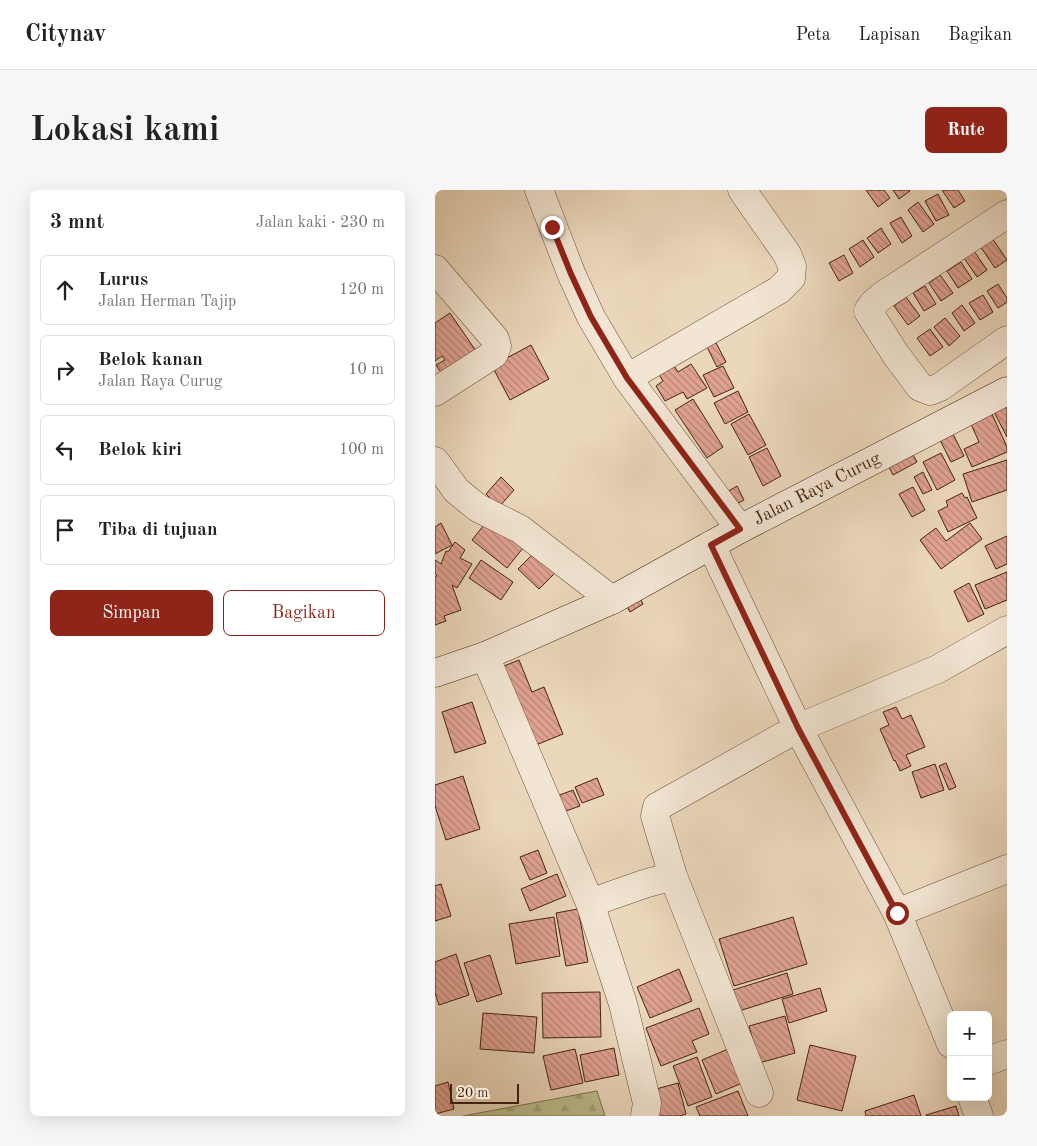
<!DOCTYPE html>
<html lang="id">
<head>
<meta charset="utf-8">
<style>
  :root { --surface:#fff; --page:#f6f6f6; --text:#222; --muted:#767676; --line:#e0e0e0; --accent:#8f2418 }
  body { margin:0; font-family:"Old Standard TT",serif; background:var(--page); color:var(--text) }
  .controls { position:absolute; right:15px; bottom:15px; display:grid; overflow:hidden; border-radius:8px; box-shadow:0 5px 20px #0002 }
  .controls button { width:45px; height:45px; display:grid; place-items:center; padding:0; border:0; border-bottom:1px solid var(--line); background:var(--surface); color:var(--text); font:25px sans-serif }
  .scale { position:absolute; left:15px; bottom:12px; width:69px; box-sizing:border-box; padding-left:5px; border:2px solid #462312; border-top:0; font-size:14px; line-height:18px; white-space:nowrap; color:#462312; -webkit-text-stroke:4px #f2e5d3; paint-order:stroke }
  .stop { position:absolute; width:15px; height:15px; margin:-11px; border:4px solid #8f2418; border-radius:50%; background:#fff }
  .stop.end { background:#8f2418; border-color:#fff; box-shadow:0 1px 5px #0008 }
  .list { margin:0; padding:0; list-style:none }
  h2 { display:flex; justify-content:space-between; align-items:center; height:65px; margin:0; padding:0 20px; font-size:21px }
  h2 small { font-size:16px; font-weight:400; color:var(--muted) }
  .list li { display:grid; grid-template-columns:32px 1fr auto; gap:15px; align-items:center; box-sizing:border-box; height:70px; margin:0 10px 10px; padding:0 10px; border:1px solid var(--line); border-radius:8px }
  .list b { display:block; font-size:19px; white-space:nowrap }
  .list p { margin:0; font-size:16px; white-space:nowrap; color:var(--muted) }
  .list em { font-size:16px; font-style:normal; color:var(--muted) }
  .actions { display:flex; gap:10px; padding:15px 20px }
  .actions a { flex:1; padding:11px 0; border:1px solid var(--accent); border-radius:8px; text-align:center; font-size:18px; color:var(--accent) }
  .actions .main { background:var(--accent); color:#fff }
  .icon { flex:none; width:28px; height:28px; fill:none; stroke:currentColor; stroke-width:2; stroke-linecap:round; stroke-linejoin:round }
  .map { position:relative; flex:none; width:572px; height:926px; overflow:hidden; border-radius:8px }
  header { display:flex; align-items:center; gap:30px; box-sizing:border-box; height:70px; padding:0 25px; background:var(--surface); border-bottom:1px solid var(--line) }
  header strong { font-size:24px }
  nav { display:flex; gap:28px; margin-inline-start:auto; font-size:18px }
  .intro { display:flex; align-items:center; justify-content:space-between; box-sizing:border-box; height:120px; padding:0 30px }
  h1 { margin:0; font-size:35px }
  .button { padding:12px 22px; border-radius:8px; background:var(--accent); color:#fff; font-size:18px; font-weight:700 }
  main { display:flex; gap:30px; padding:0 30px }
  aside { flex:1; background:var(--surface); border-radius:8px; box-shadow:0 5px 20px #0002 }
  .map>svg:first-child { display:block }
</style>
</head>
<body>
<header>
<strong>Citynav</strong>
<nav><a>Peta</a><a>Lapisan</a><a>Bagikan</a></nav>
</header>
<div class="intro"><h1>Lokasi kami</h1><a class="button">Rute</a></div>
<main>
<aside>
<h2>3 mnt<small>Jalan kaki · 230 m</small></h2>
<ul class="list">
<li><svg class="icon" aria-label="ahead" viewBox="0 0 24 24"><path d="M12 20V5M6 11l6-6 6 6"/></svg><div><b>Lurus</b><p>Jalan Herman Tajip</p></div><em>120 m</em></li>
<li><svg class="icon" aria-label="right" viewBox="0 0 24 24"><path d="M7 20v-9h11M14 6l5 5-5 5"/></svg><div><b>Belok kanan</b><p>Jalan Raya Curug</p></div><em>10 m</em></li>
<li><svg class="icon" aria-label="left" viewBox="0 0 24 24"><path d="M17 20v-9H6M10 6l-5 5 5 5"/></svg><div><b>Belok kiri</b></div><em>100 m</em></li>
<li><svg class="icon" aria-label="arrive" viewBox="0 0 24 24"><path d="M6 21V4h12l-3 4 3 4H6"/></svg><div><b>Tiba di tujuan</b></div></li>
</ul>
<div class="actions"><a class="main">Simpan</a><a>Bagikan</a></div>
</aside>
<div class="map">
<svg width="572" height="926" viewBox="0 0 572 926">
  <defs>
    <pattern id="forest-firs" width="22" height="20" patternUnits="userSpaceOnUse" patternTransform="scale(1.25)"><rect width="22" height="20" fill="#bbbd8d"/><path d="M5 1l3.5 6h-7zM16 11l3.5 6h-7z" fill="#a2a279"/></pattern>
    <pattern id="building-back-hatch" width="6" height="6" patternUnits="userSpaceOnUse" patternTransform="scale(1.25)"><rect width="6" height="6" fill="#e0a292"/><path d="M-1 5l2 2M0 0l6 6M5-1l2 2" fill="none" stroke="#b78476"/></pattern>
  </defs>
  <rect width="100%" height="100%" fill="#ebd7bb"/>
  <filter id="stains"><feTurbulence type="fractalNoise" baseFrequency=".004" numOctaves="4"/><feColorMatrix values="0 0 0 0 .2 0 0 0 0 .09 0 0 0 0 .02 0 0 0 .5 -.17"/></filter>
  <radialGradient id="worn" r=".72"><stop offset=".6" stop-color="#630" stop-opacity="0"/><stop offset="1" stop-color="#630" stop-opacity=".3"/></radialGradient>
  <!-- forest -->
  <path fill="url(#forest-firs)" stroke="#807050" d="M162,901L170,926H28Z"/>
  <!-- building -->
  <path fill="url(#building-back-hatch)" stroke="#462312" d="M431,0H449L455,8L443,17Z
    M458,0H474L475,1L464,9Z
    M507,0H523L530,11L519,18Z
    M503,4L514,25L501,31L490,11Z
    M483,12L499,34L488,42L473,20Z
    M466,27L477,46L467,53L455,33Z
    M446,38L456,54L443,63L432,48Z
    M557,48L572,70L560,78L545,56Z
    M428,50L439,67L425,77L414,59Z
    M539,61L552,80L542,87L529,68Z
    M409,65L418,83L404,91L394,73Z
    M526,72L537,89L523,98L512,81Z
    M505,85L518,103L506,111L494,93Z
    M563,94L572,108V112L563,118L552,101Z
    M490,96L501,114L489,121L478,103Z
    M548,105L558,122L545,130L534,113Z
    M471,107L485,126L473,135L459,116Z
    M527,115L540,133L529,141L517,123Z
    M15,123L41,161L7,184L1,175L10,170L7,166L0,171V133Z
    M510,128L525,146L514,156L499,137Z
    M495,139L508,157L495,166L482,148Z
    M280,151L291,172L282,177L271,155Z
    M96,155L114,189L75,210L57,176Z
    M238,174L243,182L256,174L272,198L252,209L248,202L230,211L221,196L228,191L223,183Z
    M288,176L299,198L279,207L268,185Z
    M303,201L313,222L290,234L279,213Z
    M258,209L288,257L272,268L240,220Z
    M572,212V247L558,220Z
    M314,224L331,255L313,265L296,234Z
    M557,224L572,257V262L537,277L529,259L544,252L536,234Z
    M515,238L529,266L516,272L502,244Z
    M332,258L346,286L328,296L314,267Z
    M475,259L482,272L458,285L451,271Z
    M506,263L520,290L502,300L488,272Z
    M572,270V300L537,312L528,284Z
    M488,282L497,300L488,304L479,287Z
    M66,287L79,300L64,317L51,304Z
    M302,296L309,310L300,315L292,302Z
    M478,297L490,320L477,327L464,304Z
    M527,303L530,308L532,307L542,328L513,342L503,321L513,316L511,311Z
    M57,325L92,353L72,378L37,350Z
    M6,333L17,355L0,364V337Z
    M535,333L547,349L506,379L485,350L501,338L511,351Z
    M572,346V374L561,379L550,356Z
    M20,352L30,360L25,368L37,374L22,398L17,395L26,420L9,426L11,431L0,435V387L2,386L0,384V370L6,374L11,361L13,362Z
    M103,359L124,379L104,399L83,379Z
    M46,370L78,392L66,410L34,388Z
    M572,382V410L550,419L540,395Z
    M534,393L549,424L533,432L519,401Z
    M200,399L208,414L195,422L186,406Z
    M84,470L97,502L109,497L128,544L101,555L69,476Z
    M37,512L51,553L20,563L7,522Z
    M461,517L467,529L476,525L490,557L471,565L476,576L465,581L460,570L459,571L445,539L454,535L448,522Z
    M511,573L521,597L514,600L504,576Z
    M500,574L509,600L486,608L477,582Z
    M28,586L45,639L11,650L0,616V595Z
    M162,588L169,605L147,613L140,597Z
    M138,600L145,616L128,622L122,606Z
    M103,660L112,683L95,690L85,667Z
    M122,684L131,706L95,721L86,699Z
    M6,694L16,726L0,731V696Z
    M143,719L153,772L131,776L121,723Z
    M119,727L125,766L81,774L74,734Z
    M358,727L372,774L299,796L284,749Z
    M21,764L34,805L4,815L0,803V772Z
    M55,765L67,804L42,812L29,773Z
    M244,779L257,811L215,828L202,797Z
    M352,783L358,804L304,821L298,800Z
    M385,798L392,821L354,833L347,809Z
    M165,802L166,847L108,848L107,803Z
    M264,818L274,844L257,851L262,862L226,876L211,838Z
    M48,823L102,827L99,863L45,859Z
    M350,826L360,863L324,873L314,836Z
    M375,855L421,866L407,921L362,910Z
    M298,857L312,891L281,904L267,870Z
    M179,858L184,885L150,892L145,865Z
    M140,859L148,893L116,900L108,866Z
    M262,867L277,907L253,916L238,876Z
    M13,892L19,919L0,924V896Z
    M243,893L251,924L245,926H220L214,901Z
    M303,901L313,926H265L261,917Z
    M479,905L486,926H431L430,921Z
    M521,916L524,926H491V925Z"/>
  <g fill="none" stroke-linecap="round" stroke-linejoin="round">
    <defs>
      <path id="street" d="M104,0L136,83L156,127L192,188L305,339
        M572,24L447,106L438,114L433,121L461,165L485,197L495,201L505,197L572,150
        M0,79L60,149L62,156L59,164L0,202
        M192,188L344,100L356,88L357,76L352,64L307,0
        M0,271L21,300L33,310L43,318L85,339L177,410
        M276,355L363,538L462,723L516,854
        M50,466L155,713L188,814L212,913L210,926
        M238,686L220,626L222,617L363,538L503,479L572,440
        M155,713L209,694L238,686L324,903
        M462,723L572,679
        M553,871L572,864
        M537,907L544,926"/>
      <path id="secondary" d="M0,483L50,466L177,410L305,339L572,201"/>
    </defs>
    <!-- street casing -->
    <use href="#street" stroke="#6f503c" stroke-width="29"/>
    <!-- secondary casing -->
    <use href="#secondary" stroke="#462312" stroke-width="29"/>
    <!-- street -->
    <use href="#street" stroke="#f2e5d3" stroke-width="28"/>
    <!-- secondary -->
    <use href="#secondary" stroke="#f2e5d3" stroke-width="28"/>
  </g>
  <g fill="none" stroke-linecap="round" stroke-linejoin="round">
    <!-- route -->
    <path stroke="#8f2418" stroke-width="6" d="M117,37L136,84L156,127L192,188L305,339L276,355L363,538L462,723"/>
  </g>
  <g text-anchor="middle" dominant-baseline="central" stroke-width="5" stroke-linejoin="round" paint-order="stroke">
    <!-- street labels -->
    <g font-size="18" fill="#462312" stroke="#f2e5d3">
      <text transform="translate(382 299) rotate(-27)">Jalan Raya Curug</text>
    </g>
  </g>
  <rect width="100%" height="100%" filter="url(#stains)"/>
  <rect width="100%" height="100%" fill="url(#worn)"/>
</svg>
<div class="controls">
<button>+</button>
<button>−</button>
</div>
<div class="scale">20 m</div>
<div class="stop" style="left:462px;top:723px"></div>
<div class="stop end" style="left:117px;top:37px"></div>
</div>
</main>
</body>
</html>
